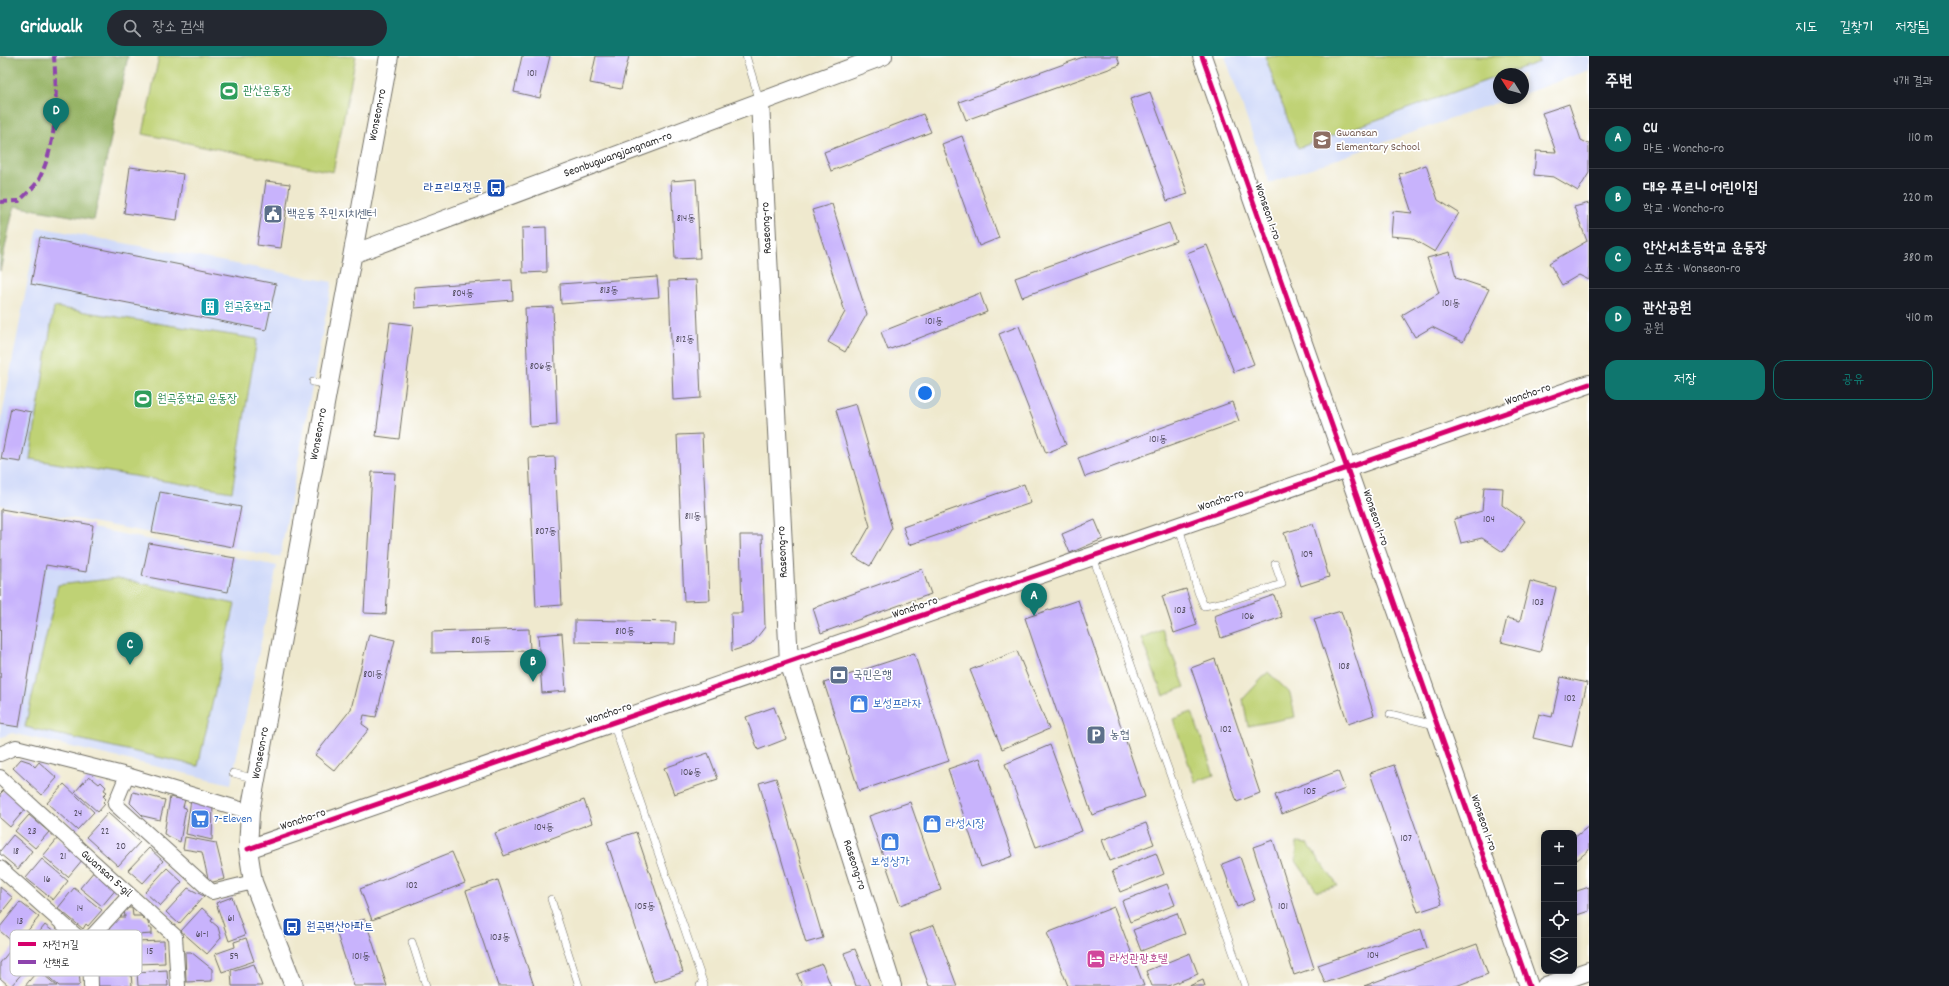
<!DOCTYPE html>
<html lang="ko">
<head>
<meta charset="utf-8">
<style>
  :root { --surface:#171b24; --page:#242831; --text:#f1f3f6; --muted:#9ea1a6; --line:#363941; --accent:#0f766e }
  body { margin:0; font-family:Dekko,"Poor Story",sans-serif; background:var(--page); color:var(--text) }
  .controls { position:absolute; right:12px; bottom:12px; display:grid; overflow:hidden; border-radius:8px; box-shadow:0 2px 6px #0003 }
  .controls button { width:36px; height:36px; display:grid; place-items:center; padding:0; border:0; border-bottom:1px solid var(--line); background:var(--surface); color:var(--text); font:20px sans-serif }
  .compass { position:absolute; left:1493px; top:12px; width:36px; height:36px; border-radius:50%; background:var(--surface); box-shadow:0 2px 6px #0003; rotate:307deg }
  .you { position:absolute; left:925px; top:337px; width:14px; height:14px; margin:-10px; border:3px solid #fff; border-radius:50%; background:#1a73e8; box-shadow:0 0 0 6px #1a73e833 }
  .badge { display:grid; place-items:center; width:26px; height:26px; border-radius:50%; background:var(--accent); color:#fff; font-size:13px; font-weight:700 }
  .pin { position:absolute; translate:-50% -33px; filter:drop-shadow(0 1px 2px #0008) }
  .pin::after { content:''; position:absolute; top:21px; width:14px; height:12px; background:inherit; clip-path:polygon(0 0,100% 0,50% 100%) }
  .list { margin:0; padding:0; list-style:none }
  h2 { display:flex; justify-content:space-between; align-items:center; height:52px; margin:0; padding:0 16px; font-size:17px }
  h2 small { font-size:13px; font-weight:400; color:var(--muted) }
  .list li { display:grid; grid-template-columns:26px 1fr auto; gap:12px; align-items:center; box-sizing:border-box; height:60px; padding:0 16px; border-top:1px solid var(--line) }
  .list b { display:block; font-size:15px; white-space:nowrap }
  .list p { margin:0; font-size:13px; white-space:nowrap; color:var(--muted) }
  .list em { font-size:13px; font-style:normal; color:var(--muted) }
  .actions { display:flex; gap:8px; padding:12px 16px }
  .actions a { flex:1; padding:9px 0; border:1px solid var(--accent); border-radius:12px; text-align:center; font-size:14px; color:var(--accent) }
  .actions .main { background:var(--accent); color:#fff }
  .icon { flex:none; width:22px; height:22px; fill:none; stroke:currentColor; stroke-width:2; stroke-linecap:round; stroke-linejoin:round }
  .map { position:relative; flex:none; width:1589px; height:930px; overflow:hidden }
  header { display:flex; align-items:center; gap:24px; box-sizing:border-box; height:56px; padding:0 20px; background:var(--accent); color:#fff }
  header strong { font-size:19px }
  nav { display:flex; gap:22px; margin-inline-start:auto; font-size:14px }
  .search { width:280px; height:36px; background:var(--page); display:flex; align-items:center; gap:10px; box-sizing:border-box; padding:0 14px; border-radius:22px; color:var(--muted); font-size:15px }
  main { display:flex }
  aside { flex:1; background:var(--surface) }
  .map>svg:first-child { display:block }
</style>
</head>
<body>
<header>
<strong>Gridwalk</strong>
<div class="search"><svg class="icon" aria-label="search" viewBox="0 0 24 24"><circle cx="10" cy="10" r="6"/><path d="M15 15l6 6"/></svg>장소 검색</div>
<nav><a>지도</a><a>길찾기</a><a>저장됨</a></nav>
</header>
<main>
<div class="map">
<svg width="1589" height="930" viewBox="0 0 1589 930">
  <rect width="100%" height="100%" fill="#fff"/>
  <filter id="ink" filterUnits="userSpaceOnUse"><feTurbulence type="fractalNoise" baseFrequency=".025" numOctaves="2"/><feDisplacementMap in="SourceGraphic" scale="8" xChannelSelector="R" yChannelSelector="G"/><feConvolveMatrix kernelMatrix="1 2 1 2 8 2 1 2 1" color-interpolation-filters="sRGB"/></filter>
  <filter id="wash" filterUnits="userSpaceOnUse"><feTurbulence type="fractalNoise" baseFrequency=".012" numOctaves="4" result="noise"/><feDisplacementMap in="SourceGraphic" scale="16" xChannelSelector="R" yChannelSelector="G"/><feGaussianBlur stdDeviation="0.9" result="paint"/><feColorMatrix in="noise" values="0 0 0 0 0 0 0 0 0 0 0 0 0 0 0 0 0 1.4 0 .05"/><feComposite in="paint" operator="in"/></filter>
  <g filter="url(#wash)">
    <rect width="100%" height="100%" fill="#efe9ce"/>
    <!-- built -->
    <path fill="#d0daf9" d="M1225,0H1589V14L1523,38V18H1499V42H1510L1269,127Z
      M38,171L332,226L280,501L0,449V370Z
      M0,453L277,510L231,728L12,677L0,682Z"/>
    <!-- green -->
    <path fill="#bfd275" stroke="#757e50" d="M159,0H356L333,116L143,78Z
      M1265,0H1537L1539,6L1504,18H1499V20L1298,92Z
      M54,251L257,283L232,436L30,403Z
      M118,522L235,548L198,710L25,671L58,529Z
      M1162,573L1185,631L1163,640L1141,582Z
      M1268,616L1290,637L1295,661L1248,670L1243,643Z
      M1192,656L1214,719L1195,726L1173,663Z
      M1297,787L1308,788L1338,830L1317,835L1296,805Z"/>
    <!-- forest -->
    <path fill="#97b466" stroke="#617048" d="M0,0H128L94,164L14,150L0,215Z"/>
    <g id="blocks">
      <!-- building -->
      <path fill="#c8b3fc" d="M522,0H550L540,42L514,36Z
        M596,0H629L621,33L590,27Z
        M1086,0H1117L1120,9L966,64L959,46Z
        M1150,36L1188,138L1167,145L1130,43Z
        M1569,48L1581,84L1589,88V117L1578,135L1554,121L1534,119L1536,95L1556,96L1542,57Z
        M923,58L931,76L831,115L824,96Z
        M962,80L999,182L979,190L942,88Z
        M1426,109L1438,144L1459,157L1435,196L1411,182L1391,180L1393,155L1412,157L1399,118Z
        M130,111L183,118L177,164L124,157Z
        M696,123L700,202L675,203L671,125Z
        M266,125L290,128L281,192L257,189Z
        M1589,147V224L1579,219L1562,229L1549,207L1587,185L1574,151Z
        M832,148L867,258L845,296L828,286L845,256L812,154Z
        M1169,167L1176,185L1022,241L1015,222Z
        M546,171L547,216L523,217L522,172Z
        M40,181L276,228L266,274L31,228Z
        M1207,189L1254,308L1234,316L1187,197Z
        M1450,196L1456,222L1489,233L1463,286L1432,271L1415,281L1402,259L1439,237L1427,202Z
        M657,221L659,241L561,248L560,228Z
        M512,224L513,244L415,252L414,231Z
        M696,224L701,342L673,344L669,225Z
        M980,237L987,256L888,294L881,276Z
        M553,251L557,369L530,371L525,252Z
        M390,266L413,269L399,383L376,380Z
        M1019,270L1066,389L1046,397L999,278Z
        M1232,346L1239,365L1085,421L1078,402Z
        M856,348L892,472L870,510L853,500L870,470L836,354Z
        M11,352L31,356L21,406L1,403Z
        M702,378L710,544L684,545L677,379Z
        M555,401L562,549L536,551L529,402Z
        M372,416L395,417L386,558L364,557Z
        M1024,428L1031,447L909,489L903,471Z
        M1484,431L1503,432L1502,449L1525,465L1503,496L1482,482L1461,487L1454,463L1482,455Z
        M160,436L241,451L233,491L152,476Z
        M1,453L93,469L86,516L46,509L19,671L0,668Z
        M1095,464L1103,483L1070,497L1062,478Z
        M1313,468L1329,521L1301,530L1284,477Z
        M740,479H762L765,571L751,589L732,595L731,557H742Z
        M149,487L235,502L228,536L142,520Z
        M922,513L931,538L821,577L813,552Z
        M1530,525L1556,532L1540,596L1501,586L1507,562L1520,565Z
        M1186,533L1197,569L1174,577L1162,540Z
        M1274,539L1282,561L1221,582L1214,560Z
        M1078,544L1145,741L1092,759L1025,562Z
        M1341,555L1374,659L1348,668L1314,563Z
        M575,564L676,566L675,588L575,586Z
        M529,573L530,595L432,597V576Z
        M562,577L566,635L542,637L538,579Z
        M369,578L395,584L376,661L364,659L362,668L369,673L335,715L315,699L351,653Z
        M1017,595L1049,673L1002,693L970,614Z
        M914,597L949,705L859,735L824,627Z
        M1215,603L1260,737L1237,746L1191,612Z
        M1561,621L1587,627L1572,691L1533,682L1539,658L1552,661Z
        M774,651L786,683L758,694L746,661Z
        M1050,689L1082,775L1036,791L1005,708Z
        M708,697L718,723L674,738L664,712Z
        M980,702L1013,800L981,811L948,713Z
        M21,703L30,706L35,711L39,706L57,722L42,739L13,712Z
        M1394,709L1442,848L1418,856L1370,717Z
        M1338,715L1345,733L1282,758L1275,739Z
        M89,720L99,728L101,726L106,731L104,734L107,736L103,740L106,743L103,746L105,748L98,756L75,736Z
        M776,722L823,882L806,887L759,727Z
        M64,728L94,756L77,774L47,747Z
        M4,734L26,752L10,771L0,762V738Z
        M133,736L165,744L160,764L143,760L130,747Z
        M170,741L185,744L183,751L186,752L180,786L164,778Z
        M191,743L213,748L212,784L186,778Z
        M584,744L592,767L504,800L495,777Z
        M910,746L941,834L900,849L869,760Z
        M108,757L140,786L118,810L86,781Z
        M29,759L49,776L35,792L15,775Z
        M1146,767L1154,788L1110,805L1102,784Z
        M1589,770V794L1577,804L1574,800V782Z
        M636,776L683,916L654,926L607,786Z
        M13,779L32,795L18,813L0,798V795Z
        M185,781L216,787L225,823L209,827L202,796L183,793Z
        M58,782L83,803L68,821L43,800Z
        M1273,784L1314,912L1294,919L1253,791Z
        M149,792L163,805L143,827L128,814Z
        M452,796L465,827L372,864L360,833Z
        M1156,797L1164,818L1120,836L1112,815Z
        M1240,801L1255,844L1237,851L1222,808Z
        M42,803L68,825L53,844L26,822Z
        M167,812L182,826L160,850L145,836Z
        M95,814L117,832L102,850L80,832Z
        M498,824L534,930H498L466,835Z
        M1167,828L1175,849L1130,866L1122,845Z
        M0,831L13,842L0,858Z
        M1589,831V855L1574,860V836Z
        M74,832L102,854L88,870L86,868L83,873L58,852Z
        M188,832L204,840L179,868L166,856Z
        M232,841L245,879L229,885L216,847Z
        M20,846L39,861L16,889L0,875V871Z
        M1114,851L1144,930H1068L1047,877Z
        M124,852H132L133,860H141L148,866L149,872H152V878L109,881L108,874L119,861H125Z
        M202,852L213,862L211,865L218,871L221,882L207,898L181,875Z
        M1177,857L1185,878L1141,895L1133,874Z
        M365,863L387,930H354L335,872Z
        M45,869L65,885L43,911L24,895Z
        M934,869L957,930H929L910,878Z
        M1421,873L1427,892L1325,927L1318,909Z
        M246,882L254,905L222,916L215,898L235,891L234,886Z
        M164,885L165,907L137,908L135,886Z
        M1477,888L1488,918L1456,930H1364Z
        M67,889L78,898L80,927L78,930H59L44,917Z
        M13,891L31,907L11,930H9L0,922V907Z
        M855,893L870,930H856L844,897Z
        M185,896H191L212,913V925L186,926Z
        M1190,897L1198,918L1168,930H1152L1146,915Z
        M254,908L262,930H232L231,915Z
        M822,908L831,930H802L797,918Z
        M38,914L57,930H25Z
        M167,914L168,930H138L137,916Z
        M131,916L132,930H98L97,918Z
        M1203,924L1205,930H1189Z"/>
    </g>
  </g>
  <g filter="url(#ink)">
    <use href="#blocks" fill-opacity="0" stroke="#706e64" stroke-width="1"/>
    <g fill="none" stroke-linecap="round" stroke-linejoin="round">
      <defs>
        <path id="service" d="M746,0L760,46
          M313,326L328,329
          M1179,471L1198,536L1204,550L1229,545L1282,528L1275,508
          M1093,501L1245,930
          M1390,658L1435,669
          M613,667L704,929L700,930
          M233,717L256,723
          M551,843L579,930
          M412,886L426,930"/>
        <path id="minor" d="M0,698L16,691L127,719L250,756
          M127,719L115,748L212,836L253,826
          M0,721L175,880L178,930
          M0,812L90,892L91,930
          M90,892L94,878L130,839"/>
        <path id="tertiary" d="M1202,0L1529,930
          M760,46L789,606L892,930
          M353,198L883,0
          M248,793L1589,328
          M294,930L253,826L248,793L250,756L389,0
          M1546,930L1589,915"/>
      </defs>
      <!-- service casing -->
      <use href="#service" stroke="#706e64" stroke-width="8"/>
      <!-- minor casing -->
      <use href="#minor" stroke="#706e64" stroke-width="16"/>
      <!-- tertiary casing -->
      <use href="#tertiary" stroke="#706e64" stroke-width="20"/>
      <!-- service -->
      <use href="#service" stroke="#fff" stroke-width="7"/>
      <!-- minor -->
      <use href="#minor" stroke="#fff" stroke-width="14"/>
      <!-- tertiary -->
      <use href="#tertiary" stroke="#fff" stroke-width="18"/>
      <!-- quiet -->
      <path stroke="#8e44ad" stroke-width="4" stroke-dasharray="8 4" stroke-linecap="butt" d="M0,146L19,145C26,138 36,130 40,121C58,83 57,41 54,0"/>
      <defs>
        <path id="cycleway" d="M1202,0L1529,930
          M248,793L1589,328"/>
      </defs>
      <!-- cycleway casing -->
      <use href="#cycleway" stroke="#fff" stroke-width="8"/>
      <!-- cycleway -->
      <use href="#cycleway" stroke="#d6006c" stroke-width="5"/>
    </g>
  </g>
  <!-- icons -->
  <defs>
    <symbol id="stadium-square" viewBox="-11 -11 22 22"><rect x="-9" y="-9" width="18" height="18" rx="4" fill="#2e9e5b" stroke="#fff"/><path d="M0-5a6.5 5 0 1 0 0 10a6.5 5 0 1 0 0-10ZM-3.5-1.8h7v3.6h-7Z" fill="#fff"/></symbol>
    <symbol id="school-square" viewBox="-11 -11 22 22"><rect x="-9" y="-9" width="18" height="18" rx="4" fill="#8d6e63" stroke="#fff"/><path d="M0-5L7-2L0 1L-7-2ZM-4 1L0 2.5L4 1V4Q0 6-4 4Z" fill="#fff"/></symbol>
    <symbol id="bus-square" viewBox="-11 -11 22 22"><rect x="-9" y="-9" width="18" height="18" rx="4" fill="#1a4fb4" stroke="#fff"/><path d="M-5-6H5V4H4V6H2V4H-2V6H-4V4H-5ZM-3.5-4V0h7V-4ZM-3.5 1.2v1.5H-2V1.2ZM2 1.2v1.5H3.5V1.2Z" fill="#fff"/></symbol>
    <symbol id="civic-square" viewBox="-11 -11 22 22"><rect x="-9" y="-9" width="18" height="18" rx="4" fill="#5c6f8a" stroke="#fff"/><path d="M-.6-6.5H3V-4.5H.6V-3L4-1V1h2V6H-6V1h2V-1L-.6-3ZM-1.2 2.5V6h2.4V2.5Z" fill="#fff"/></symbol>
    <symbol id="building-square" viewBox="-11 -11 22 22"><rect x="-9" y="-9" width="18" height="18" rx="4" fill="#0f9aa8" stroke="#fff"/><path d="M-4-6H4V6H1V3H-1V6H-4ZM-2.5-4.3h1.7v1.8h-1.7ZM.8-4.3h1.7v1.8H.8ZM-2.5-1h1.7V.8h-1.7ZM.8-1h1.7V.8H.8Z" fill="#fff"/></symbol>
    <symbol id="bank-square" viewBox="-11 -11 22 22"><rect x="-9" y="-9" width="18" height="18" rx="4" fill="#5c6f8a" stroke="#fff"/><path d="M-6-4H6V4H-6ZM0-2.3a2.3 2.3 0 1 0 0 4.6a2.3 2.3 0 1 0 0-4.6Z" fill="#fff"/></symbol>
    <symbol id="shop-square" viewBox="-11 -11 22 22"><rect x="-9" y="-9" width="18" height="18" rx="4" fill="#3f7fe0" stroke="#fff"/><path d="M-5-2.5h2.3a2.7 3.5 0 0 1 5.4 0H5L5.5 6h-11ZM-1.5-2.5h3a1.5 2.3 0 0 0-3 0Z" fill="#fff"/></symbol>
    <symbol id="parking-square" viewBox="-11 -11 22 22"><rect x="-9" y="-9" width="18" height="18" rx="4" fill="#5c6f8a" stroke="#fff"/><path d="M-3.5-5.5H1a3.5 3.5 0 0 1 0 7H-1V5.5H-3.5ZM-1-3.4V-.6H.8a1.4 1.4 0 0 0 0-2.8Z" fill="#fff"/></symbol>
    <symbol id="supermarket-square" viewBox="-11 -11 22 22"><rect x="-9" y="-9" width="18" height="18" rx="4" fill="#3f7fe0" stroke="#fff"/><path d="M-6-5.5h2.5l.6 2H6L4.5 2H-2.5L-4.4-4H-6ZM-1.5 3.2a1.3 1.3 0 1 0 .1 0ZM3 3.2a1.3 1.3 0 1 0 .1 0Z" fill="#fff"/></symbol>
    <symbol id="hotel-square" viewBox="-11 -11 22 22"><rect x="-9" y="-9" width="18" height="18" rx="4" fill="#d1479c" stroke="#fff"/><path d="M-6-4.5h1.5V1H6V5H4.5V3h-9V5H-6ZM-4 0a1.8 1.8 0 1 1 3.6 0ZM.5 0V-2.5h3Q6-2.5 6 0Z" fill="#fff"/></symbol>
  </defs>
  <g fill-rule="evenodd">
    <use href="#stadium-square" x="218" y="24" width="22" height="22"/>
    <use href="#school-square" x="1311" y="73" width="22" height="22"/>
    <use href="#bus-square" x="485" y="121" width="22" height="22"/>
    <use href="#civic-square" x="262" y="147" width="22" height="22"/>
    <use href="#building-square" x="199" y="240" width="22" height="22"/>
    <use href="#stadium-square" x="132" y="332" width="22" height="22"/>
    <use href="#bank-square" x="828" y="608" width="22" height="22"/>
    <use href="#shop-square" x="848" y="637" width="22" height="22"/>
    <use href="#parking-square" x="1085" y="668" width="22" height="22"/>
    <use href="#supermarket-square" x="189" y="752" width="22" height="22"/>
    <use href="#shop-square" x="921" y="757" width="22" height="22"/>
    <use href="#shop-square" x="879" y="775" width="22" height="22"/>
    <use href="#bus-square" x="281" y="860" width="22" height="22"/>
    <use href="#hotel-square" x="1085" y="892" width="22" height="22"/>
  </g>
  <g text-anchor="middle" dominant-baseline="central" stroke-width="3.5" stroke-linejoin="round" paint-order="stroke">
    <!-- number labels -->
    <g font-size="10" fill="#524d5f">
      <text x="532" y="18">101</text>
      <text x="686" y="163">814동</text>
      <text x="609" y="235">813동</text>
      <text x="463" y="238">804동</text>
      <text x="1451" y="248">101동</text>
      <text x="934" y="266">101동</text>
      <text x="685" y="284">812동</text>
      <text x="541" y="311">806동</text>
      <text x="1158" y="384">101동</text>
      <text x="693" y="461">811동</text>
      <text x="1489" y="464">104</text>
      <text x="546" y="476">807동</text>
      <text x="1307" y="499">109</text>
      <text x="1538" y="547">103</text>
      <text x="1180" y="555">103</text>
      <text x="1248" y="561">106</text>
      <text x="625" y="576">810동</text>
      <text x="481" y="585">801동</text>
      <text x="1344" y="611">108</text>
      <text x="373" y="619">801동</text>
      <text x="1570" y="643">102</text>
      <text x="1226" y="674">102</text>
      <text x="691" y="717">106동</text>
      <text x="1310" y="736">105</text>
      <text x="78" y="758">24</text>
      <text x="544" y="772">104동</text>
      <text x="32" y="776">23</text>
      <text x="105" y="776">22</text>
      <text x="1406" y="783">107</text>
      <text x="121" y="791">20</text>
      <text x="16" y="796">18</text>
      <text x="63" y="801">21</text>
      <text x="47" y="824">16</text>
      <text x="412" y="830">102</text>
      <text x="645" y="851">105동</text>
      <text x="1283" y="851">101</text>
      <text x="80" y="853">14</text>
      <text x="231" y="863">61</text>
      <text x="20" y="866">13</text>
      <text x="202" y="879">61-1</text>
      <text x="500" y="882">103동</text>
      <text x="150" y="896">15</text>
      <text x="1373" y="900">104</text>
      <text x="234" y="901">59</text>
      <text x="361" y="901">101동</text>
    </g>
    <!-- leisure labels -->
    <g font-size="12" fill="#27864d" stroke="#fff" text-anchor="start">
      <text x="243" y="35">관산운동장</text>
      <text x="157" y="343">원곡중학교 운동장</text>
    </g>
    <!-- street labels -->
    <g font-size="12" fill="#2b2b2b" stroke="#fff">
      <text transform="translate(378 59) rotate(-79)">Wonseon-ro</text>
      <text transform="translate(618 99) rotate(-20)">Seonbugwangjangnam-ro</text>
      <text transform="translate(1267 156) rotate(71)">Wonseon 1-ro</text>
      <text transform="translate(767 172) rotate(-93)">Raseong-ro</text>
      <text transform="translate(1528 339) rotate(-19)">Woncho-ro</text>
      <text transform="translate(319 378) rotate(-80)">Wonseon-ro</text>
      <text transform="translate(1221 445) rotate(-19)">Woncho-ro</text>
      <text transform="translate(1375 462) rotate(71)">Wonseon 1-ro</text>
      <text transform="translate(783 496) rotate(-93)">Raseong-ro</text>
      <text transform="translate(915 552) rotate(-19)">Woncho-ro</text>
      <text transform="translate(609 658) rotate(-19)">Woncho-ro</text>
      <text transform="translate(261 697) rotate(-80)">Wonseon-ro</text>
      <text transform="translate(303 764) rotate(-19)">Woncho-ro</text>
      <text transform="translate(1483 767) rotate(71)">Wonseon 1-ro</text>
      <text transform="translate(854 809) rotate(72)">Raseong-ro</text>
      <text transform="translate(106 818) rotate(42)">Gwansan 5-gil</text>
    </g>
    <!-- education labels -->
    <g font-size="12" fill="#785e54" stroke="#fff" text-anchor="start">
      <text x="1336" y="77">Gwansan<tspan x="1336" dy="14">Elementary School</tspan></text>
    </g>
    <!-- transit labels -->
    <g font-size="12" fill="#164399" stroke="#fff" text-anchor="end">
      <text x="482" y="132">라프리모정문</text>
      <text x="306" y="871" text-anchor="start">원곡벽산아파트</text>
    </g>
    <!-- service labels -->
    <g font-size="12" fill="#4e5e75" stroke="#fff" text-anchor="start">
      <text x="287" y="158">백운동 주민지치센터</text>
      <text x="853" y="619">국민은행</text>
      <text x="1110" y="679">농협</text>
    </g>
    <!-- culture labels -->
    <g font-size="12" fill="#0d838f" stroke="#fff" text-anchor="start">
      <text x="224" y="251">원곡중학교</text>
    </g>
    <!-- shop labels -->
    <g font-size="12" fill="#366cbe" stroke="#fff" text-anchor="start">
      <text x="873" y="648">보성프라자</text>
      <text x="214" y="763">7-Eleven</text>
      <text x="946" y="768">라성시장</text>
      <text x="890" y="806" text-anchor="middle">보성상가</text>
    </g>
    <!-- hotel labels -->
    <g font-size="12" fill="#b23c85" stroke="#fff" text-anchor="start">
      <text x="1110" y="903">라성관광호텔</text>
    </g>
  </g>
  <!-- legend -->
  <rect x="10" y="874" width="132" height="46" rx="6" fill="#fff" stroke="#bfbfbf" stroke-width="1"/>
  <rect x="18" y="886" width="18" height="4" fill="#d6006c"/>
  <rect x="18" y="904" width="18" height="4" fill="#8e44ad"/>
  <g font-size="11" fill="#2b2b2b">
    <text x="43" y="892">자전거길</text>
    <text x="43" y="910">산책로</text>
  </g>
</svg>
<div class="controls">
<button>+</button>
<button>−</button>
<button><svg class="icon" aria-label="locate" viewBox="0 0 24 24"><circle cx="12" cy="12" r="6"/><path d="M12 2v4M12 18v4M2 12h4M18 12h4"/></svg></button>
<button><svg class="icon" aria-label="layers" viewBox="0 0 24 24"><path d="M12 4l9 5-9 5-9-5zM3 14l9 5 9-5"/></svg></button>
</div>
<svg class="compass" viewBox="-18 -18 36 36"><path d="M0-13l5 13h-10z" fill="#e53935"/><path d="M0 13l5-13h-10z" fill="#9ea1a6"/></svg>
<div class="you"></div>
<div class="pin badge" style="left:1034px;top:560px">A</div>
<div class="pin badge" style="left:533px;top:626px">B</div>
<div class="pin badge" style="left:130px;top:609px">C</div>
<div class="pin badge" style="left:56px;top:75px">D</div>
</div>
<aside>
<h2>주변<small>4개 결과</small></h2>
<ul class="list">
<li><span class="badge">A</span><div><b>CU</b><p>마트 · Woncho-ro</p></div><em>110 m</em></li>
<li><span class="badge">B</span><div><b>대우 푸르니 어린이집</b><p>학교 · Woncho-ro</p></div><em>220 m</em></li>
<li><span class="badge">C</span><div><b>안산서초등학교 운동장</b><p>스포츠 · Wonseon-ro</p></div><em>380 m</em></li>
<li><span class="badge">D</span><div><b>관산공원</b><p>공원</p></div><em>410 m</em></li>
</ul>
<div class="actions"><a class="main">저장</a><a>공유</a></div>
</aside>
</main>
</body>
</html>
